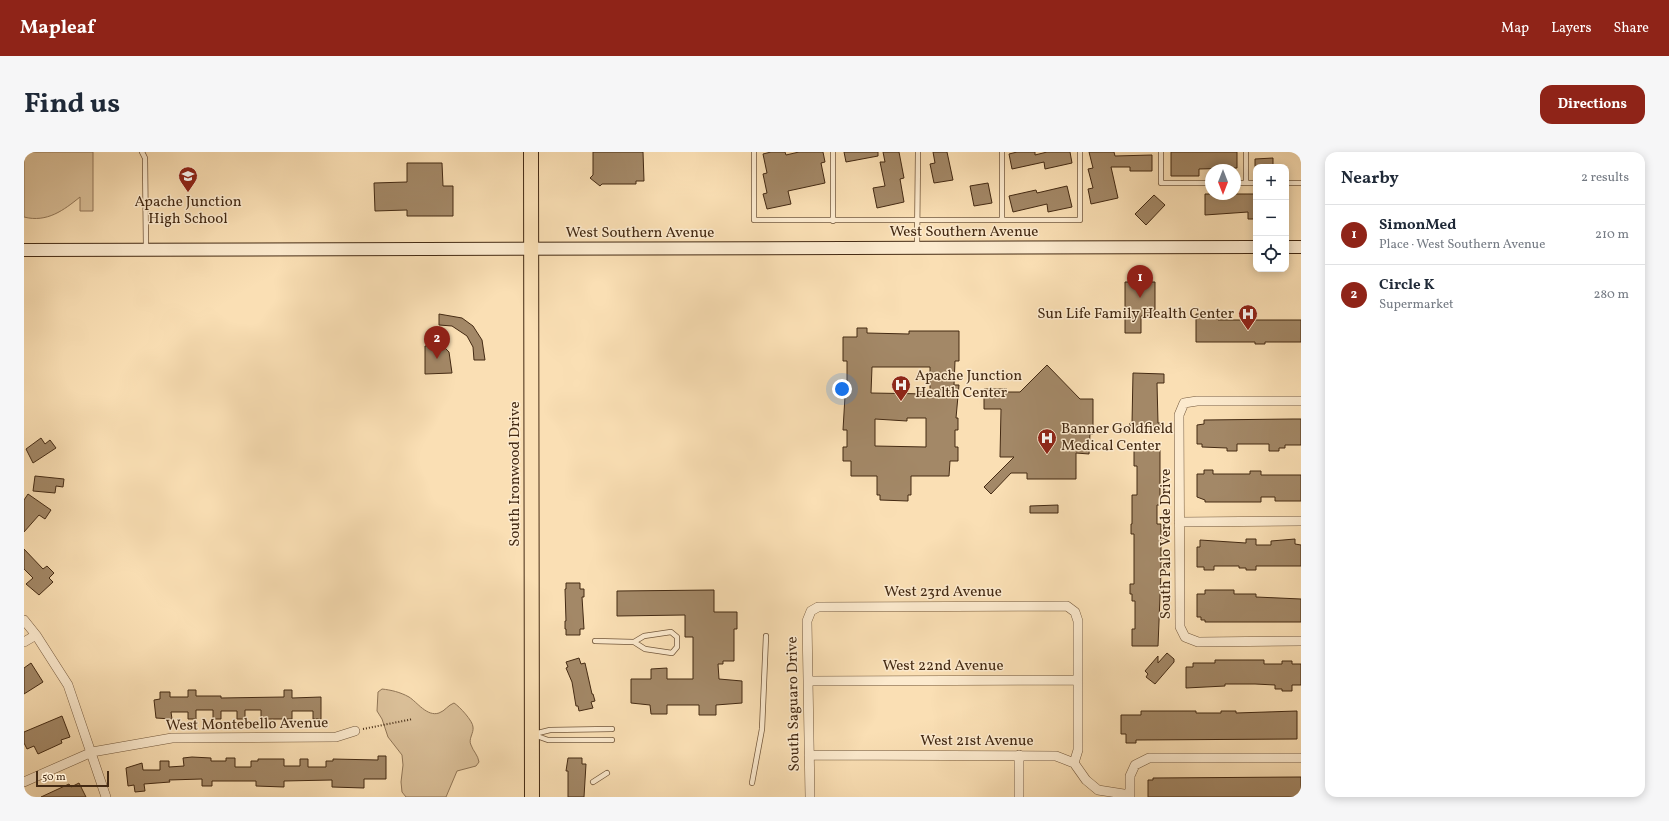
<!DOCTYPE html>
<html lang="en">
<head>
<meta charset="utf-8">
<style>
  :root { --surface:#fff; --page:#f6f6f7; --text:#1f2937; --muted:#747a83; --line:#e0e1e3; --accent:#8f2418 }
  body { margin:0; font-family:Vollkorn,serif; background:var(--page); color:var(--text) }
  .controls { position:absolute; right:12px; top:12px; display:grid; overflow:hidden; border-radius:8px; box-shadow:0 2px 10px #0003 }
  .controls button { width:36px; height:36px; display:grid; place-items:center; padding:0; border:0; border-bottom:1px solid var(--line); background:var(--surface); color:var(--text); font:20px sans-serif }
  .compass { position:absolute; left:1181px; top:12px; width:36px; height:36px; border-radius:50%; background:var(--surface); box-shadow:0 2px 10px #0003; rotate:180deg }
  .scale { position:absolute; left:12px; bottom:10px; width:73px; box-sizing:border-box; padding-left:4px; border:2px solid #442a13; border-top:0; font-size:11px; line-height:14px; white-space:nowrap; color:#442a13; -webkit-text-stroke:3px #fceace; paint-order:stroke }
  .you { position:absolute; left:818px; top:237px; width:14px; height:14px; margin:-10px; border:3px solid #fff; border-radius:50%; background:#1a73e8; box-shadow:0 0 0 6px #1a73e833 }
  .badge { display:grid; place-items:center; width:26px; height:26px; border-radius:50%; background:var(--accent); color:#fff; font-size:13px; font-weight:700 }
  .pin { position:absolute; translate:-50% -33px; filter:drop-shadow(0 1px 2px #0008) }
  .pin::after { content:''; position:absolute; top:21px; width:14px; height:12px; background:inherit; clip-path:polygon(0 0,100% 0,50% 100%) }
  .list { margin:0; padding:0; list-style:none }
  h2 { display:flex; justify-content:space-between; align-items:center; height:52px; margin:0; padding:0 16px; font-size:17px }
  h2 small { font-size:13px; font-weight:400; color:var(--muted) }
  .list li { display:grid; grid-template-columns:26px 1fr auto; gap:12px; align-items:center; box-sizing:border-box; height:60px; padding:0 16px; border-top:1px solid var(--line) }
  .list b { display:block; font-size:15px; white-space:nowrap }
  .list p { margin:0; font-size:13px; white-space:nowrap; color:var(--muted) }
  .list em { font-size:13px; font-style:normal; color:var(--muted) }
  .icon { flex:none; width:22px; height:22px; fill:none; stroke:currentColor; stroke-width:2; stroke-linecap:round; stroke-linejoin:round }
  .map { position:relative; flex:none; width:1277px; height:645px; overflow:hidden; border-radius:12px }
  header { display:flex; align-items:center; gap:24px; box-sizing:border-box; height:56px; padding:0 20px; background:var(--accent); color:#fff }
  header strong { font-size:19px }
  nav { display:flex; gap:22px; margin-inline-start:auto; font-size:14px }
  .intro { display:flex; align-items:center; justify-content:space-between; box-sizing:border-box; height:96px; padding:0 24px }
  h1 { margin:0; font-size:28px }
  .button { padding:10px 18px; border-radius:12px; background:var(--accent); color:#fff; font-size:14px; font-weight:700 }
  main { display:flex; gap:24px; padding:0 24px }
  aside { flex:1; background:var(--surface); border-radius:12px; box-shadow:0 2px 10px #0003 }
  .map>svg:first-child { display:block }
</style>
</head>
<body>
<header>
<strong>Mapleaf</strong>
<nav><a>Map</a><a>Layers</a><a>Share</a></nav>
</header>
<div class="intro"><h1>Find us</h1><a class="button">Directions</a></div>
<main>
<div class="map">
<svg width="1277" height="645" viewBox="0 0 1277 645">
  <rect width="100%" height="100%" fill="#fadfb4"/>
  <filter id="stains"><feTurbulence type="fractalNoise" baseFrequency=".005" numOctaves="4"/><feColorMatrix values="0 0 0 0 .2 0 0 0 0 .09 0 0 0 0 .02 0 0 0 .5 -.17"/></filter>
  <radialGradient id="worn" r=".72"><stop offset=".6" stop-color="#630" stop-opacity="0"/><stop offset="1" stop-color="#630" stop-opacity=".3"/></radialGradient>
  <!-- green -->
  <path fill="#dbc099" stroke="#907556" d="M0,0H69V59H56V45C40,58 23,71 0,65Z
    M358,537C367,538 376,540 385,545C393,550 403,565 415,561C421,559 424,553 430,551C435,554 449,569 449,575C450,581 444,587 447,593C449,599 454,603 455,610L452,614L433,619L422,645H382L378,640L377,630L379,613L378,603L364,585L358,567L353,559L354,540Z"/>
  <!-- building -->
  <path fill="#a38867" stroke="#442a13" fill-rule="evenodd" d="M569,0H619L620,29H612V32H578L576,34L566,26L569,23Z
    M747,0H761L762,3L775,0H799L801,10L797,11L801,31L764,39L767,52L743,57L739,42L743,41L739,22L743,21L739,2Z
    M820,0H854V4L822,10Z
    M859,0H875L880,26L876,27L880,50L853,56L849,36L861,34L856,10H861Z
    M909,0H923L929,28L910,31L906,12L911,11Z
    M993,0H1011V3L1023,0H1046L1048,11L1021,17L1020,10L988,17L985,2Z
    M1065,0H1090L1091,4L1128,3V19H1106V15H1087L1094,46L1067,52L1064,37L1069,36L1064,17L1069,16Z
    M1147,0H1213V16L1175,17V24H1147Z
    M1249,6V15H1231V7Z
    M383,11H418L419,34H429V64H383V58L351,59L350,31L383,30Z
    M964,31L968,51L950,54L946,34Z
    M1043,34L1048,55L1024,60L1023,52L989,60L985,44L1012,38L1013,41Z
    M1181,42H1232V67H1224V60L1181,63Z
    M1130,43L1141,53L1122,73L1111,62Z
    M1101,130H1131V164H1117V181H1101Z
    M415,162L438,166L449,174L458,188L461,208H450L449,195L443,184L428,174L415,173Z
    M1172,162H1194V168H1277V190H1241V192H1231V190H1172Z
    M833,176H843V181L885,182V179H935V209H931L930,233H935L932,266H934V278H931V295H934V309H926L925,324H887V343H884V349L856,348V343H853V324H827V309H819V295H823V278H819L821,244H819V232H823V209H819V185H833ZM848,215H906V242L847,241ZM883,266H902V295L851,294V267L883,269Z
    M409,193L412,196H421L425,200L428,221L401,222V194Z
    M1023,213L1056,247H1069V282H1066L1065,302L1052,301V327H1003V321H987L967,342L960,335L990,305H976L977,257H960V237H983V240H996Z
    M1109,221L1140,222V231H1133L1134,271H1137V281H1106V271H1108Z
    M1269,267H1277V293H1261V296H1255V299H1245V292H1213V299H1203V296L1178,295V292H1173V273L1180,272V268Z
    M17,286L21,292L26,288L32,296L9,311L2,297Z
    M1110,298H1136V353H1133V372H1137V420L1134,494H1108V477H1111V449H1108V442H1106V432H1110V382H1107V372H1108V343H1113V314H1110Z
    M1180,318H1189V322H1226V319H1237V323H1277V349H1251V345H1237V350H1181V348L1173,345V322H1180Z
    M11,324L40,327L39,335L32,334L31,341L9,339Z
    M4,342L27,358L21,367L15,363L0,380V348Z
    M1034,353V361H1006V354Z
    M1222,387H1232V393H1247V389L1271,387V392L1277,393V414H1232V418H1222V416H1215V414H1190V418H1180V415H1173V395H1176V388L1222,391Z
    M0,397L19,417L23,414L30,421L25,426L29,430L15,443L2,432L9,426L0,417Z
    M542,431H556V437H560V445H558L560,477H556V483H542V477H541V469H542L541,437H542Z
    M690,438V460H713V477H710V509H699V512H694L695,527L718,529V551L692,553V563H675V553H643V562H627L626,553L607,551V527H627V517L643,516V527H669V485H661V463L593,464V439Z
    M1181,438H1210V442H1232V445L1277,447V470H1181V468H1177V465H1173V442H1181Z
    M1143,501L1150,507V510L1131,532L1122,525L1124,522L1121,519L1134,504V511Z
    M555,506L557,512L561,511L568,542H569L571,549L567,550L569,556L555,559L554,554H552L548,530L542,516L544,515L542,510Z
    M1191,508H1240V512H1258V509H1268V512H1277V533H1268V539H1258V537H1251V533L1231,532H1201V534L1162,536V515H1169V511H1191Z
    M7,511L19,530L0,542V516Z
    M164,538H172V544H197V546L260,545V538H268V546L297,545V567H289V559H268V567H237V558H221V567H213V559H197V567H189V558H172V567H164V560H147L148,567L132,566L130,548L136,547V540H146V545H164Z
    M1117,559H1172V561H1197V559H1212V561L1273,559V587L1112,588V591H1102V582H1097V563H1117Z
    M38,564L46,585L37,588L38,591L14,602L10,594L3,597L0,591V580Z
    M354,604H362V627H340V636L308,635V628L260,629V635L232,634V629H188V634H178V627L145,628L146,630L120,632L121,639L111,640L110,633L104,634L102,616L118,611L119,618H136V609H145V615L160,614L159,606L168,605L187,606V609H202V606H211V615H227V609H234V607H260V614H276V607H284V615H302V609H309V607L354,608Z
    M544,606H558V612H562L560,645H544V619H542Z
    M1277,625V645H1124V628H1129V626Z
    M55,631L62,645H17L45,632L47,635Z"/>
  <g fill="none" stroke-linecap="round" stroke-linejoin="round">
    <defs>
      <path id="lane" d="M118,0L121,6L122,96
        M730,0V68H1056V0
        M809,0V69
        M978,0V68
        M1137,0V31H1187
        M1222,0V31
        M1211,31H1232
        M1262,31H1277
        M893,94L894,0
        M571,489L610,490L621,497L648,501L653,495V485L647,480L620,484L610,490
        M510,582L526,578L588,577
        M510,583L524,588H588
        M569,630L583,621
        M728,631L738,577L742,484"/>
      <path id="street" d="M1277,249H1173L1160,251L1155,263L1156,475L1161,485L1174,490L1277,489
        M1155,370L1277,369
        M0,468L12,483L44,533L82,645
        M0,490L12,483
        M784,529L1054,528
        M785,603L1032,604L1050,611L1062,628L1074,638L1106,643
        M995,603V645
        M0,630L68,600L148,586L312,585L331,579
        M786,645L783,469L787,459L794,455L1043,454L1051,460L1054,469V598L1050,611
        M1106,645V624L1111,613L1125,606H1277"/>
      <path id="secondary" d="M1262,95H1277
        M0,98L1232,95"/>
      <path id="primary" d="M507,0L508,645"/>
    </defs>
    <!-- lane casing -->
    <use href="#lane" stroke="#72573b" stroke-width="6"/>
    <!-- street casing -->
    <use href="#street" stroke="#72573b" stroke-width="10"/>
    <!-- secondary casing -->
    <use href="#secondary" stroke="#442a13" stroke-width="14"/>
    <!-- primary casing -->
    <use href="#primary" stroke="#442a13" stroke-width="16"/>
    <!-- path -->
    <path stroke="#442a13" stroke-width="2" stroke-dasharray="1 2" stroke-linecap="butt" d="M339,577L389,567"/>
    <!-- lane -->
    <use href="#lane" stroke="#fceace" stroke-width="4.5"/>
    <!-- street -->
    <use href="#street" stroke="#fceace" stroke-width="9"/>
    <!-- secondary -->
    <use href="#secondary" stroke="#fceace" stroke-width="12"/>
    <!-- primary -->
    <use href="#primary" stroke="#fadfb4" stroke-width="14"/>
  </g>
  <!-- icons -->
  <defs>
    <symbol id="school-pin" viewBox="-11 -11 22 30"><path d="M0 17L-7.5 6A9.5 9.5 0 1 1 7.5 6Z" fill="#8f2418" stroke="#fceace"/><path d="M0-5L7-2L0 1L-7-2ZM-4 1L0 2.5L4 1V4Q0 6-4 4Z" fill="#fff"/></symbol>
    <symbol id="hospital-pin" viewBox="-11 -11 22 30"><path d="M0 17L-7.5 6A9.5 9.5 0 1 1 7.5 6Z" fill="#8f2418" stroke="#fceace"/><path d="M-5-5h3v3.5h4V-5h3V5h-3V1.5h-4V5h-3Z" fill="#fff"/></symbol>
  </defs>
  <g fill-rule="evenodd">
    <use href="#school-pin" x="153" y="13" width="22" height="30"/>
    <use href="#hospital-pin" x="1213" y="151" width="22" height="30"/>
    <use href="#hospital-pin" x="866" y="222" width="22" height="30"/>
    <use href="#hospital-pin" x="1012" y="275" width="22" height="30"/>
  </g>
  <g text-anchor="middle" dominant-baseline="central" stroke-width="3" stroke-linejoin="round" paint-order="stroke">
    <!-- poi labels -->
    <g font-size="15" fill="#442a13" stroke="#fceace" text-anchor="start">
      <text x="164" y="50" text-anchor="middle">Apache Junction<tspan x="164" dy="17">High School</tspan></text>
      <text x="1210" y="162" text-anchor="end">Sun Life Family Health Center</text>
      <text x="891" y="224">Apache Junction<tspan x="891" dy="17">Health Center</tspan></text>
      <text x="1037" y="277">Banner Goldfield<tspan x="1037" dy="17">Medical Center</tspan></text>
    </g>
    <!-- street labels -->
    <g font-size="15" fill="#442a13" stroke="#fceace">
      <text x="940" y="80">West Southern Avenue</text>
      <text x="616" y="81">West Southern Avenue</text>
      <text transform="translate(491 322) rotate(-90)">South Ironwood Drive</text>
      <text transform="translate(1142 392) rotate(-90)">South Palo Verde Drive</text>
      <text x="919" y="440">West 23rd Avenue</text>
      <text x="919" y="514">West 22nd Avenue</text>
      <text transform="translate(770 552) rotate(-91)">South Saguaro Drive</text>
      <text transform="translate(223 573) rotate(-1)">West Montebello Avenue</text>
      <text x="953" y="589">West 21st Avenue</text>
    </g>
  </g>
  <rect width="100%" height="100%" filter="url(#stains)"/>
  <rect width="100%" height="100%" fill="url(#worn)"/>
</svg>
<div class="controls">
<button>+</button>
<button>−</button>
<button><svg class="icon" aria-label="locate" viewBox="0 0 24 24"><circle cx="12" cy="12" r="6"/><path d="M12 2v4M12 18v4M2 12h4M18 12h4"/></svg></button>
</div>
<svg class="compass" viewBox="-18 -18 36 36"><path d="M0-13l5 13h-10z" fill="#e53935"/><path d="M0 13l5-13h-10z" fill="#747a83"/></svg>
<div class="scale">50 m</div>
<div class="you"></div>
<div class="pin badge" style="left:1116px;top:146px">1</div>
<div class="pin badge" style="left:413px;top:207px">2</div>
</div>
<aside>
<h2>Nearby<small>2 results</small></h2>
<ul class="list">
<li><span class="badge">1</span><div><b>SimonMed</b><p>Place · West Southern Avenue</p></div><em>210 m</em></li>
<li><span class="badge">2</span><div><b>Circle K</b><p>Supermarket</p></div><em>280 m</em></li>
</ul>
</aside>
</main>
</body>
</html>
